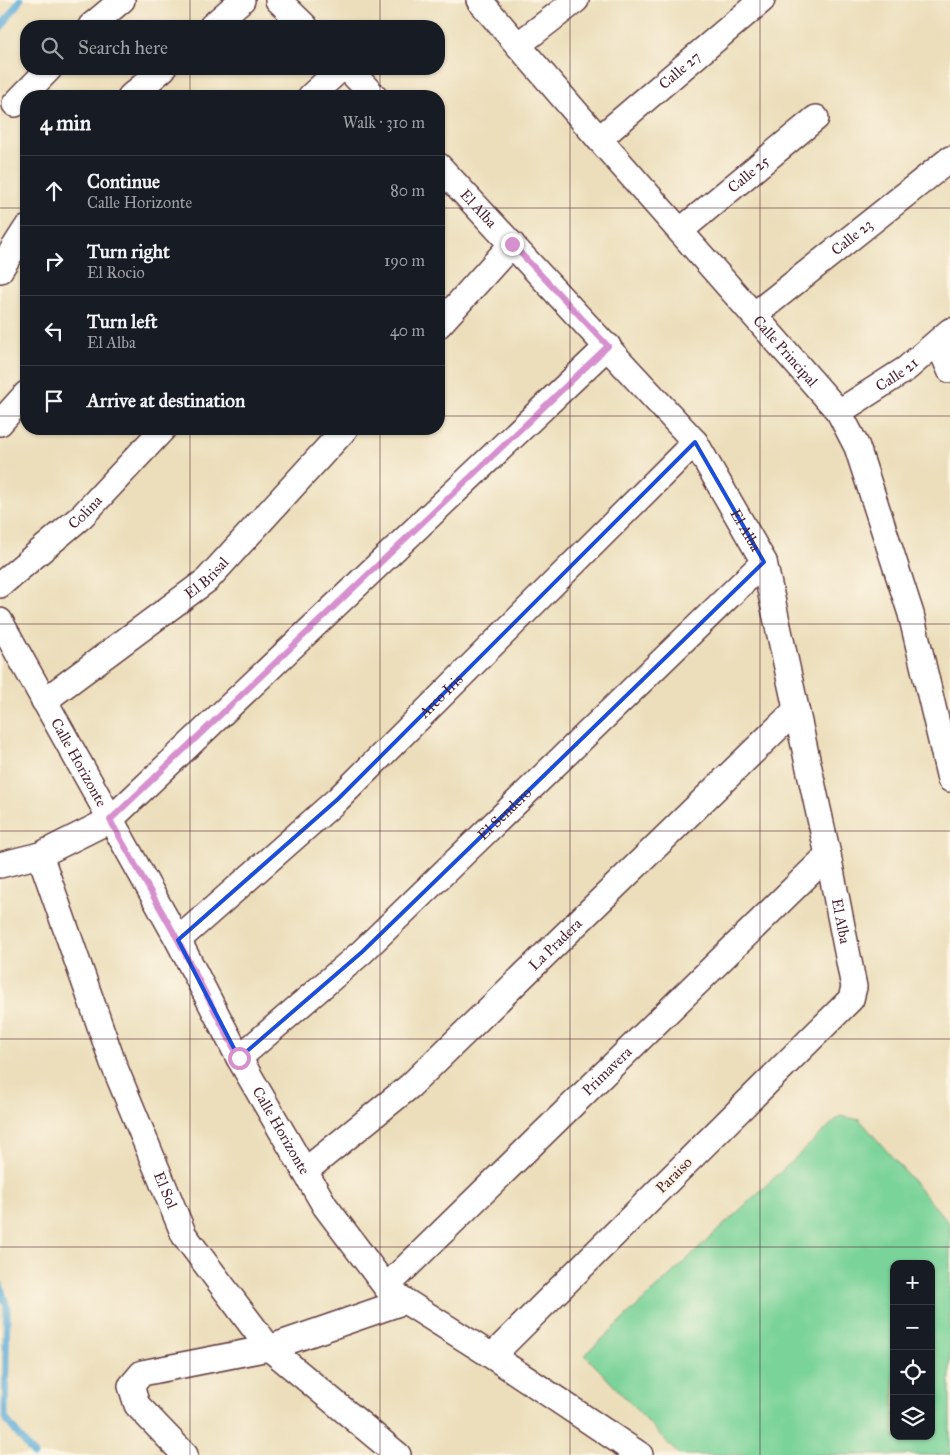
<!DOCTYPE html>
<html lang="en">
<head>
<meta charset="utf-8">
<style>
  :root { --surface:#171b24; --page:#242831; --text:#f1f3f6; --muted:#9ea1a6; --line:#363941 }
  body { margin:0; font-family:"IM FELL Great Primer",serif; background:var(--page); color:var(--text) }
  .controls { position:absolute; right:15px; bottom:15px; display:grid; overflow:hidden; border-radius:10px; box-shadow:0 1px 4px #0004 }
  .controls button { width:45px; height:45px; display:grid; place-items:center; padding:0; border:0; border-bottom:1px solid var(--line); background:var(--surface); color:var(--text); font:25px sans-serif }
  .stop { position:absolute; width:15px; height:15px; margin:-11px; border:4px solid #d690ce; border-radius:50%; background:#fff }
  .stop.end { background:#d690ce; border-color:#fff; box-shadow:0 1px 5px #0008 }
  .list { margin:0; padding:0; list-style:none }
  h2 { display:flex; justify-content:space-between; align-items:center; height:65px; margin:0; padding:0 20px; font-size:21px }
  h2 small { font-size:16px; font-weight:400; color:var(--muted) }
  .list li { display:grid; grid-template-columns:32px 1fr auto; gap:15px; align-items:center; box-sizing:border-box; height:70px; padding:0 20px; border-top:1px solid var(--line) }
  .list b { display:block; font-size:19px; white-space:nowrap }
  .list p { margin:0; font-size:16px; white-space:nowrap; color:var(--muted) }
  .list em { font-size:16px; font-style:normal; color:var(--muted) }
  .icon { flex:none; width:28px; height:28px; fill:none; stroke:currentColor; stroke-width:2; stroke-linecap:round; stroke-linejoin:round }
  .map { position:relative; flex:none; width:950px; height:1455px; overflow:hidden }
  .search { position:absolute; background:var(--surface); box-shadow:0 1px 4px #0004; left:20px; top:20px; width:425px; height:55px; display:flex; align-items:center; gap:12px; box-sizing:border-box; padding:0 18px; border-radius:20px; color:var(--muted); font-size:19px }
  .panel { position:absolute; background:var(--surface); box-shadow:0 1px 4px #0004; left:20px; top:90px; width:425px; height:345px; border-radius:20px }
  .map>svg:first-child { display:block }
</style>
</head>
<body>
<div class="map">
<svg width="950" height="1455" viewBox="0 0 950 1455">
  <rect width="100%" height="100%" fill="#fcf5e5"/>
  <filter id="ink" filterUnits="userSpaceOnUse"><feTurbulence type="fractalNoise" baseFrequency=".02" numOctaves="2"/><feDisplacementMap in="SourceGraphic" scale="10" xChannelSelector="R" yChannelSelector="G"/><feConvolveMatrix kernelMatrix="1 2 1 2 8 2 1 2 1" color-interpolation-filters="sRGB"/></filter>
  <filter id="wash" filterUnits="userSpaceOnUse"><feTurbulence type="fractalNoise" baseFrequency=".0096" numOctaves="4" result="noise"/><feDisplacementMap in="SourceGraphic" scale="20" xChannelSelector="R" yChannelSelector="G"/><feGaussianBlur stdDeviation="1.12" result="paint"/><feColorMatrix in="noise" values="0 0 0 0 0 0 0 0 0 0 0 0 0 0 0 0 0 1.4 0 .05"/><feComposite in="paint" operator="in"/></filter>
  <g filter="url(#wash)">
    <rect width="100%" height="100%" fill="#ecdebb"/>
    <!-- green -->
    <path fill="#7ad399" stroke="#627962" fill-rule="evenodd" d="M840,1116L860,1120L950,1224V1455H679L585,1355ZM894,1264H931V1436H894Z"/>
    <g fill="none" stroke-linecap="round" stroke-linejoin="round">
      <!-- stream -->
      <path stroke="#5eadd8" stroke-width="7" d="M0,29L20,0
        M0,1284L7,1307L5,1418L34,1455"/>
    </g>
  </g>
  <g filter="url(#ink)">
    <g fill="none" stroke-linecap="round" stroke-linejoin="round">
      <defs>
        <g id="street">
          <path d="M278,0L305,26"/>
          <path id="s1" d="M479,0L599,139L839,412L857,447L911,614L950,779"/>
          <path d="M91,26L122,0"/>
          <path d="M212,26L242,0"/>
          <path d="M518,45L576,0"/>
          <path d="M348,69L374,96"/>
          <path d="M131,96L163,69"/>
          <path d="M311,96L340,69"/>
          <path d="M15,104L49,69"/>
          <path id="s2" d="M599,139L762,0"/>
          <path id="s3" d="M439,166L695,442L764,562L828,855L854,987L851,999L492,1356"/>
          <path id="s4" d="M680,231L816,118"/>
          <path d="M0,270L26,229"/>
          <path id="s5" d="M754,315L950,159"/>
          <path d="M439,325L512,244"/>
          <path d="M938,342L950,370"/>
          <path id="s6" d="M839,412L906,369L950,331"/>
          <path d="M0,423L26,394"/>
          <path id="s7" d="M0,585L82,516L163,429"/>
          <path id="s8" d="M0,621L178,940L239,1058L325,1206L386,1287L405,1301L492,1356L640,1455"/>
          <path id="s9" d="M44,701L207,580L345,429"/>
          <path id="s10" d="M40,855L113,1063L184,1235L269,1348L398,1455"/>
          <path d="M0,865L40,855L110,820L608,346"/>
          <path id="s11" d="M178,940L338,799L695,442"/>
          <path id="s12" d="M239,1058L362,952L764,562"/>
          <path id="s13" d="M305,1171L410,1086L796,710"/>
          <path id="s14" d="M386,1287L828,855"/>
          <path d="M185,1455L137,1405L131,1386L142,1373L269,1348L405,1301"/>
        </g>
      </defs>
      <!-- street casing -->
      <use href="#street" stroke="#623c41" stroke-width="28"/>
      <!-- street -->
      <use href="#street" stroke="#fff" stroke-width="25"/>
    </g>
  </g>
  <g fill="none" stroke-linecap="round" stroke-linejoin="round" filter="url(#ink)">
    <!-- route -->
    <path stroke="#d690ce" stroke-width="6" d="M239,1058L178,940L110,820L608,346L512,244"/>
  </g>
  <!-- marked area -->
  <path fill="none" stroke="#1d4ed8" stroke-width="4" stroke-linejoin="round" d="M695,442L764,562L362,952L239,1058L178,940L338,799Z"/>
  <!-- grid -->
  <path fill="none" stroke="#4a1f2b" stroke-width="1" stroke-opacity="0.55" d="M190,0V26M380,0V26M570,0V1455M760,0V1455M190,69V96M380,69V96M0,208H26M439,208H950M0,416H26M439,416H950M190,429V1455M380,429V1455M0,624H950M0,831H950M0,1039H950M0,1247H950"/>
  <g text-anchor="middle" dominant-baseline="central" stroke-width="4.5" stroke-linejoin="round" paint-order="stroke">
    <!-- street labels -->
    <g font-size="15" fill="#4a1f2b" stroke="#fcf5e5">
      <text stroke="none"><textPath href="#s2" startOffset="106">Calle 27</textPath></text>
      <text stroke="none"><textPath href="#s4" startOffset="89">Calle 25</textPath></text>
      <text stroke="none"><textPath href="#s3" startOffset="58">El Alba</textPath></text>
      <text stroke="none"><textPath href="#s5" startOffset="125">Calle 23</textPath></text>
      <text stroke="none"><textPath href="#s1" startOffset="466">Calle Principal</textPath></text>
      <text stroke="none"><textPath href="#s6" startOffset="69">Calle 21</textPath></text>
      <text stroke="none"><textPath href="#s7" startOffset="112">Colina</textPath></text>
      <text stroke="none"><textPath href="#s3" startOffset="478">El Alba</textPath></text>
      <text stroke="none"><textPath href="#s9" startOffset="204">El Brisal</textPath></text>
      <text stroke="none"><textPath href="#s11" startOffset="359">Arco Iris</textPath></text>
      <text stroke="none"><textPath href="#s8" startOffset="162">Calle Horizonte</textPath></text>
      <text stroke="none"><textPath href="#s12" startOffset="361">El Sendero</textPath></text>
      <text stroke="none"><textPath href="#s3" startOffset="882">El Alba</textPath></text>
      <text stroke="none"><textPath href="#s13" startOffset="338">La Pradera</textPath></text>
      <text stroke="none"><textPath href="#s14" startOffset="309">Primavera</textPath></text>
      <text stroke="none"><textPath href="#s8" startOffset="582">Calle Horizonte</textPath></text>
      <text transform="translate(674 1175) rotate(-45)">Paraiso</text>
      <text stroke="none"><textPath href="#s10" startOffset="358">El Sol</textPath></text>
    </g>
  </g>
</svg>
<div class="controls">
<button>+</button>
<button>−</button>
<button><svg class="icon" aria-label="locate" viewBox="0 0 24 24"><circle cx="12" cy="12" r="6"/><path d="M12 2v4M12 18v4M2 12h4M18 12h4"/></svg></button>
<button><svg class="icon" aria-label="layers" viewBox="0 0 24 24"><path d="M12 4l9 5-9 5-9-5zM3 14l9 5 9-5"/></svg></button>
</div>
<div class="stop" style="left:239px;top:1058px"></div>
<div class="stop end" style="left:512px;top:244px"></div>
<div class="search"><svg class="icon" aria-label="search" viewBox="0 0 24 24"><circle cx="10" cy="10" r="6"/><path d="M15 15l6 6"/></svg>Search here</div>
<section class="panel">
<h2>4 min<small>Walk · 310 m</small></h2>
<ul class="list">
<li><svg class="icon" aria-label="ahead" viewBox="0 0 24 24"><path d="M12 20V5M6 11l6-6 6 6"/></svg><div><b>Continue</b><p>Calle Horizonte</p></div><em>80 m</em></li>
<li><svg class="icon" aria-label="right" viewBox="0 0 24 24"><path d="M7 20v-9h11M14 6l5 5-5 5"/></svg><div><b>Turn right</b><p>El Rocio</p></div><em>190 m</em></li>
<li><svg class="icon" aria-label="left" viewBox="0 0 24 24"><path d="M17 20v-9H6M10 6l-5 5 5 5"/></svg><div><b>Turn left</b><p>El Alba</p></div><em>40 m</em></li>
<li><svg class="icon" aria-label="arrive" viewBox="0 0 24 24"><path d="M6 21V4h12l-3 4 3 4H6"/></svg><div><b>Arrive at destination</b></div></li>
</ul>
</section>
</div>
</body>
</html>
